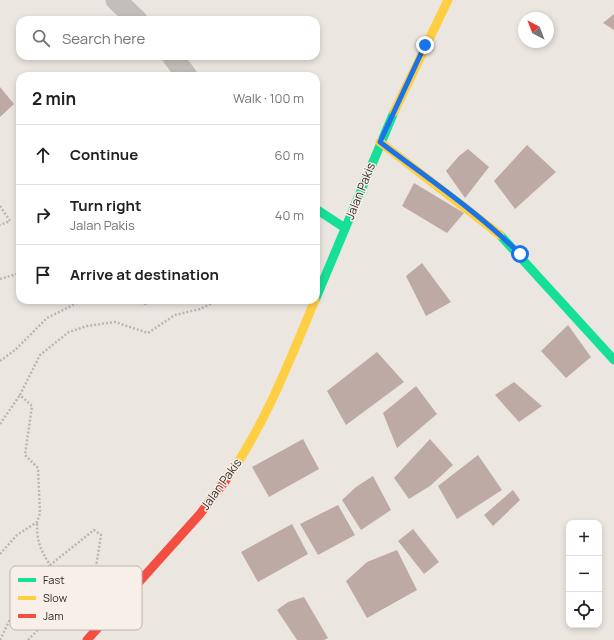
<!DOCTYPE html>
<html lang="en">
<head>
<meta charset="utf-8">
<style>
  :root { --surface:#fff; --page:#f2f2f2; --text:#202124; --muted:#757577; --line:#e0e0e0 }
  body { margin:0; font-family:Manrope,sans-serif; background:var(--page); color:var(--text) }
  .controls { position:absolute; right:12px; bottom:12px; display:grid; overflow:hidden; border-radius:8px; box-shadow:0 2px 6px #0003 }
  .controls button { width:36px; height:36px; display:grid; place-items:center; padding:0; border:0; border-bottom:1px solid var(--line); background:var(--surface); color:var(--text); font:20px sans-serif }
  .compass { position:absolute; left:518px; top:12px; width:36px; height:36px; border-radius:50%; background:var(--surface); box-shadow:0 2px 6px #0003; rotate:318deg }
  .stop { position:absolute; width:12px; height:12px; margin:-9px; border:3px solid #1a73e8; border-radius:50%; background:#fff }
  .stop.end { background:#1a73e8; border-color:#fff; box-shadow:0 1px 4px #0008 }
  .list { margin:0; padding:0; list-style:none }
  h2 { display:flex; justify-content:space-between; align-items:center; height:52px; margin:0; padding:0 16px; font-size:17px }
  h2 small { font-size:13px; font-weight:400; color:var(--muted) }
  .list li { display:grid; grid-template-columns:26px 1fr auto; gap:12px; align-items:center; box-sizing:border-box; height:60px; padding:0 16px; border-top:1px solid var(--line) }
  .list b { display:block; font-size:15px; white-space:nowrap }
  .list p { margin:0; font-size:13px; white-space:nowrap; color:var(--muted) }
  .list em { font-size:13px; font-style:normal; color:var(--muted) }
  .icon { flex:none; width:22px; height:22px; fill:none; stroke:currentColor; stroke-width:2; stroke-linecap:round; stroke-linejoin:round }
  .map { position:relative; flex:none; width:614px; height:640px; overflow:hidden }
  .search { position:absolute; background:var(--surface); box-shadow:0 2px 6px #0003; left:16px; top:16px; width:304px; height:44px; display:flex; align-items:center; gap:10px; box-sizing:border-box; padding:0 14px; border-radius:12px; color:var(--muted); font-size:15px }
  .panel { position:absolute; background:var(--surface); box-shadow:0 2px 6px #0003; left:16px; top:72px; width:304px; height:232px; border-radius:12px }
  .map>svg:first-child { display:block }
</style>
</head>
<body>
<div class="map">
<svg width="614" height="640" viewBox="0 0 614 640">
  <rect width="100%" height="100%" fill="#ece6e0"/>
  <!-- building -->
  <path fill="#beaaa4" d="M614,14V30L603,23Z
    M0,87L14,104L0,117Z
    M527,145L556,172L515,209L494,181Z
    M468,149L489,167L465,198L446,171L459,156Z
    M414,183L464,213L447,233L402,206Z
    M422,263L451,302L426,316L406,276Z
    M568,325L591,357L566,378L541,351Z
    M377,352L404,382L346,425L327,391Z
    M514,382L542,406L519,422L495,395Z
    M416,386L437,414L397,448L383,413Z
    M303,439L319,469L269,497L252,467Z
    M430,439L453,465L430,486L409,499L394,478Z
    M478,455L502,490L457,519L438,486Z
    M373,476L391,510L361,530L342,500L356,487Z
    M513,490L520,500L493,526L484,515Z
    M338,505L355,535L318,555L300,524Z
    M292,524L308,554L258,582L241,552Z
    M413,529L439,562L424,574L398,541Z
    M397,550L417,590L367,618L346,581L367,562Z
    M304,597L328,638L324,640H297L277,610L288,602Z"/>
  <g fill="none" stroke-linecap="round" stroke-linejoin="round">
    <!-- path -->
    <path stroke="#bdb7b2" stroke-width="2.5" stroke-dasharray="2 2" stroke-linecap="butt" d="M0,206L10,221L0,225
      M0,279L20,273
      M129,300L145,304L153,300
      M0,361L15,350L47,318L83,300
      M0,424L20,395
      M0,554L17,535L37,522L40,513L38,468L25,455L32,406L20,395L40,355L69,332L87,326L115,322L148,333L175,315L200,309L219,300
      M0,640L13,613L50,565
      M28,640L77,589L92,593L101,535L94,530L50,565C40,549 37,542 37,523"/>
    <!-- street -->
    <path stroke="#c4beba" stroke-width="21" d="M116,0L137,20
      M172,56L187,76"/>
    <!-- fast -->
    <path stroke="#16e098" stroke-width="9" d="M316,209L345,228
      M500,235L614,360
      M316,298L394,112"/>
    <!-- slow -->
    <path stroke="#ffcf43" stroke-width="9" d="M394,112L448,0
      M380,142L500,235
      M226,480C265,425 289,362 315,300"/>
    <!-- jam -->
    <path stroke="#f24e42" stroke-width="9" d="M87,640L200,514L226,480"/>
  </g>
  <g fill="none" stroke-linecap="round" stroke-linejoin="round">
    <!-- route -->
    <path stroke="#1a73e8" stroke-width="5" d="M425,45L380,142C427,178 478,212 520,254"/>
  </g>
  <g text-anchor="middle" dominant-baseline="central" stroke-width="3" stroke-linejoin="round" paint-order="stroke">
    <!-- street labels -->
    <g font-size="12" fill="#352c28" stroke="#f8f0e8">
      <text transform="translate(360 191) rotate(-68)">Jalan Pakis</text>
      <text transform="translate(221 484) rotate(-54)">Jalan Pakis</text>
    </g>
  </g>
  <!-- legend -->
  <rect x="10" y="566" width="132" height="64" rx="6" fill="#f8f0e8" stroke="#beb5ae" stroke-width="1"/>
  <rect x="18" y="578" width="18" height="4" fill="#16e098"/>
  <rect x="18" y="596" width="18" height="4" fill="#ffcf43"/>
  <rect x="18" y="614" width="18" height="4" fill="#f24e42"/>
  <g font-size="11" fill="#352c28">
    <text x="43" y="584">Fast</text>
    <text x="43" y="602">Slow</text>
    <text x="43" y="620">Jam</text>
  </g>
</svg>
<div class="controls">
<button>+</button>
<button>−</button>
<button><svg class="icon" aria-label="locate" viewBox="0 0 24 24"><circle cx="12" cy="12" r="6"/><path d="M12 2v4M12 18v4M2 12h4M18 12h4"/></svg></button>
</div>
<svg class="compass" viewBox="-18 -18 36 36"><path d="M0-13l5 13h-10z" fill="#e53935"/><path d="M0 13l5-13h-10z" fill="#757577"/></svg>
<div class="stop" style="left:520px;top:254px"></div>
<div class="stop end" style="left:425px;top:45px"></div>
<div class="search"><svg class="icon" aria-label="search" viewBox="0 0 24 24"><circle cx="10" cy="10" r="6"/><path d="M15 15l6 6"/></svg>Search here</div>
<section class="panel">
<h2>2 min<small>Walk · 100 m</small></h2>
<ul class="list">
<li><svg class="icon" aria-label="ahead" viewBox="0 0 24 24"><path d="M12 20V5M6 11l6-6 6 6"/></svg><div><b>Continue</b></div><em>60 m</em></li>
<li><svg class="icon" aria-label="right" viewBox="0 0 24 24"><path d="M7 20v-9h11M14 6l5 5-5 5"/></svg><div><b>Turn right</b><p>Jalan Pakis</p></div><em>40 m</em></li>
<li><svg class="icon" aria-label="arrive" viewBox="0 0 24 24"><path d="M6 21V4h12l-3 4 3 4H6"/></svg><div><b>Arrive at destination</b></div></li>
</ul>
</section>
</div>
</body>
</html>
